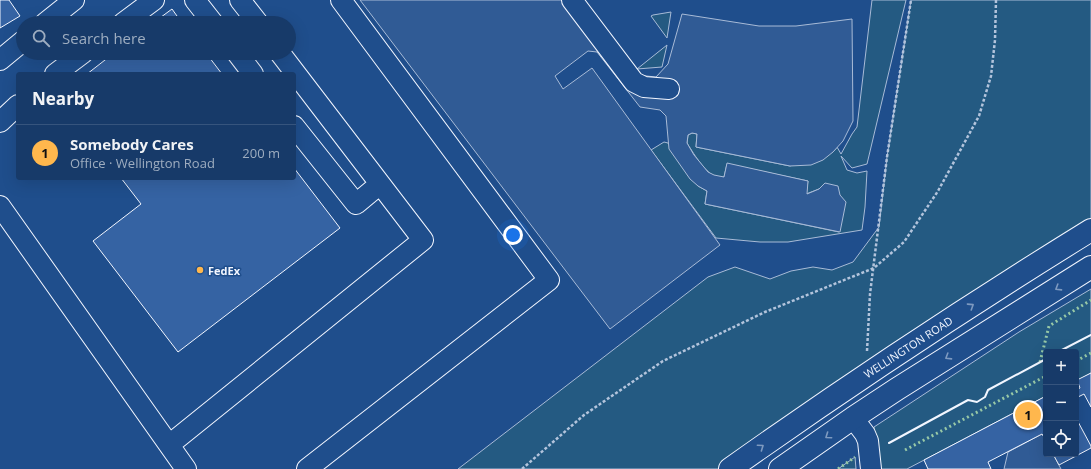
<!DOCTYPE html>
<html lang="en">
<head>
<meta charset="utf-8">
<style>
  :root { --surface:#173a69; --page:#20416f; --text:#f1f3f6; --muted:#9eadc0; --line:#36547d; --accent:#ffb74d }
  body { margin:0; font-family:"Open Sans",sans-serif; background:var(--page); color:var(--text) }
  .controls { position:absolute; right:12px; bottom:12px; display:grid; overflow:hidden; border-radius:4px; box-shadow:0 4px 16px #0002 }
  .controls button { width:36px; height:36px; display:grid; place-items:center; padding:0; border:0; border-bottom:1px solid var(--line); background:var(--surface); color:var(--text); font:20px sans-serif }
  .you { position:absolute; left:513px; top:235px; width:14px; height:14px; margin:-10px; border:3px solid #fff; border-radius:50%; background:#1a73e8; box-shadow:0 0 0 6px #1a73e833 }
  .badge { display:grid; place-items:center; width:26px; height:26px; border-radius:50%; background:var(--accent); color:#111; font-size:13px; font-weight:700 }
  .pin { position:absolute; translate:-50% -50%; border:2px solid #fff; box-shadow:0 1px 4px #0006 }
  .list { margin:0; padding:0; list-style:none }
  h2 { display:flex; justify-content:space-between; align-items:center; height:52px; margin:0; padding:0 16px; font-size:17px }
  h2 small { font-size:13px; font-weight:400; color:var(--muted) }
  .list li { display:grid; grid-template-columns:26px 1fr auto; gap:12px; align-items:center; box-sizing:border-box; height:56px; padding:0 16px; border-top:1px solid var(--line) }
  .list b { display:block; font-size:15px; white-space:nowrap }
  .list p { margin:0; font-size:13px; white-space:nowrap; color:var(--muted) }
  .list em { font-size:13px; font-style:normal; color:var(--muted) }
  .icon { flex:none; width:22px; height:22px; fill:none; stroke:currentColor; stroke-width:2; stroke-linecap:round; stroke-linejoin:round }
  .map { position:relative; flex:none; width:1091px; height:469px; overflow:hidden }
  .search { position:absolute; background:var(--surface); box-shadow:0 4px 16px #0002; left:16px; top:16px; width:280px; height:44px; display:flex; align-items:center; gap:10px; box-sizing:border-box; padding:0 14px; border-radius:22px; color:var(--muted); font-size:15px }
  .panel { position:absolute; background:var(--surface); box-shadow:0 4px 16px #0002; left:16px; top:72px; width:280px; height:108px; border-radius:4px }
  .map>svg:first-child { display:block }
</style>
</head>
<body>
<div class="map">
<svg width="1091" height="469" viewBox="0 0 1091 469">
  <rect width="100%" height="100%" fill="#1f4e8c"/>
  <!-- green -->
  <path fill="#245a82" stroke="#a8bbd7" d="M872,0H906L867,164L852,168L841,156L847,170L857,173L867,171L865,207L862,230L788,242H760L716,238L651,150L664,142L668,143L679,162L698,186L707,191L705,204L839,232L819,189L806,194L808,181L727,164L724,177C721,177 718,177 715,176C705,173 692,151 687,143L688,135L692,133L697,134L696,147L790,166L833,152L837,147L841,154L852,134L857,127Z
    M911,0H1091V230L730,469H458L708,277L735,267L770,279L791,271L813,267L832,270L853,262L879,227L887,157Z
    M671,12L667,38L651,16L653,15Z
    M667,45L662,67L637,69Z
    M1091,289V373L1076,381V352H1046V396L907,469H878L874,450V427L1019,332Z
    M855,457L856,469H838Z"/>
  <!-- parking -->
  <path fill="#305b95" stroke="#a8bbd7" d="M360,0H584L637,75L656,77L668,64L682,14L759,26H796L852,19L853,121L843,141L833,152L823,160L811,165L790,166L696,147L697,134L692,133L688,135L687,143L694,155L708,172L714,175L724,177L727,163L808,181L807,194L819,189L825,183L838,186L840,195L846,202L840,232L705,204L707,191L698,186L690,179L669,149L666,116L660,110L640,107L597,52L588,51L555,76L563,89L592,68L720,245L610,329Z
    M1042,434L1046,440V454H1053L1061,469H1004L1008,452Z"/>
  <!-- building -->
  <path fill="#3563a3" stroke="#f2f6ff" d="M0,0H9L20,16L0,28Z
    M172,9L182,23H153Z
    M114,53H206L222,74H87Z
    M294,168L340,228L178,352L93,241L141,204L121,178H294Z
    M1091,373V407L1084,394L1076,398V390L1080,388L1077,380Z
    M1046,396V440L1042,434L988,462L991,469H928L924,460Z
    M1076,418L1091,446V448L1059,465L1053,454H1076Z"/>
  <g fill="none" stroke-linecap="round" stroke-linejoin="round">
    <defs>
      <path id="minor" d="M195,0L213,23
        M240,0L258,23
        M572,0L634,82L644,87L669,89
        M45,23L74,0
        M123,23L154,0
        M237,53L253,74
        M0,60L23,41
        M55,74L83,53
        M0,122L18,105
        M294,126L356,204L380,184
        M0,206L186,469
        M853,418L865,434L868,441L871,469
        M169,445L423,240L280,53
        M307,469L549,280L341,0"/>
      <path id="major" d="M730,469C847,386 968,306 1091,230
        M780,469L853,418L897,389L1091,267"/>
    </defs>
    <!-- minor casing -->
    <use href="#minor" stroke="#f2f6ff" stroke-width="22"/>
    <!-- major casing -->
    <use href="#major" stroke="#f2f6ff" stroke-width="24"/>
    <!-- path -->
    <path stroke="#b3c4dc" stroke-width="2.5" stroke-dasharray="3 2" stroke-linecap="butt" d="M867,351L870,294L887,157L911,0
      M522,469L584,415L663,361L765,312L874,268L904,242L938,191L979,116L991,76L995,40L996,0"/>
    <!-- minor -->
    <use href="#minor" stroke="#1f4e8c" stroke-width="20"/>
    <!-- major -->
    <use href="#major" stroke="#1f4e8c" stroke-width="22"/>
    <!-- hedge -->
    <path stroke="#97c8a6" stroke-width="3" stroke-dasharray="2 3" stroke-linecap="butt" d="M1076,361L1091,353
      M1040,362L1049,326L1091,300
      M905,450L1046,376
      M838,469L855,457"/>
    <!-- wall -->
    <path stroke="#f2f6ff" stroke-width="2" d="M1058,352L1091,335
      M889,443L968,400L977,402L985,397L988,390L1046,359"/>
  </g>
  <!-- one-way arrows -->
  <defs><path id="oneway-chevron" d="M-2-3.5L2.5 0L-2 3.5" fill="none" stroke-width="1.6" stroke-linecap="round" stroke-linejoin="round"/></defs>
  <g stroke="#7e9ac0">
    <use href="#oneway-chevron" transform="translate(1058 288) rotate(148)"/>
    <use href="#oneway-chevron" transform="translate(971 306) rotate(-33)"/>
    <use href="#oneway-chevron" transform="translate(948 357) rotate(148)"/>
    <use href="#oneway-chevron" transform="translate(828 436) rotate(145)"/>
    <use href="#oneway-chevron" transform="translate(761 447) rotate(-35)"/>
  </g>
  <!-- markers -->
  <circle fill="#ffb74d" stroke="#1f4e8c" stroke-width="1.5" cx="200" cy="270" r="4"/>
  <g text-anchor="middle" dominant-baseline="central" stroke-width="3" stroke-linejoin="round" paint-order="stroke">
    <!-- poi labels -->
    <g font-size="11" font-weight="bold" fill="#f2f6ff" stroke="#1f4e8c" text-anchor="start">
      <text x="208" y="270">FedEx</text>
    </g>
    <!-- street labels -->
    <g font-size="11" fill="#f2f6ff" stroke="#1f4e8c">
      <text transform="translate(908 347) rotate(-33)">WELLINGTON ROAD</text>
    </g>
  </g>
</svg>
<div class="controls">
<button>+</button>
<button>−</button>
<button><svg class="icon" aria-label="locate" viewBox="0 0 24 24"><circle cx="12" cy="12" r="6"/><path d="M12 2v4M12 18v4M2 12h4M18 12h4"/></svg></button>
</div>
<div class="you"></div>
<div class="pin badge" style="left:1028px;top:415px">1</div>
<div class="search"><svg class="icon" aria-label="search" viewBox="0 0 24 24"><circle cx="10" cy="10" r="6"/><path d="M15 15l6 6"/></svg>Search here</div>
<section class="panel">
<h2>Nearby<small></small></h2>
<ul class="list">
<li><span class="badge">1</span><div><b>Somebody Cares</b><p>Office · Wellington Road</p></div><em>200 m</em></li>
</ul>
</section>
</div>
</body>
</html>
